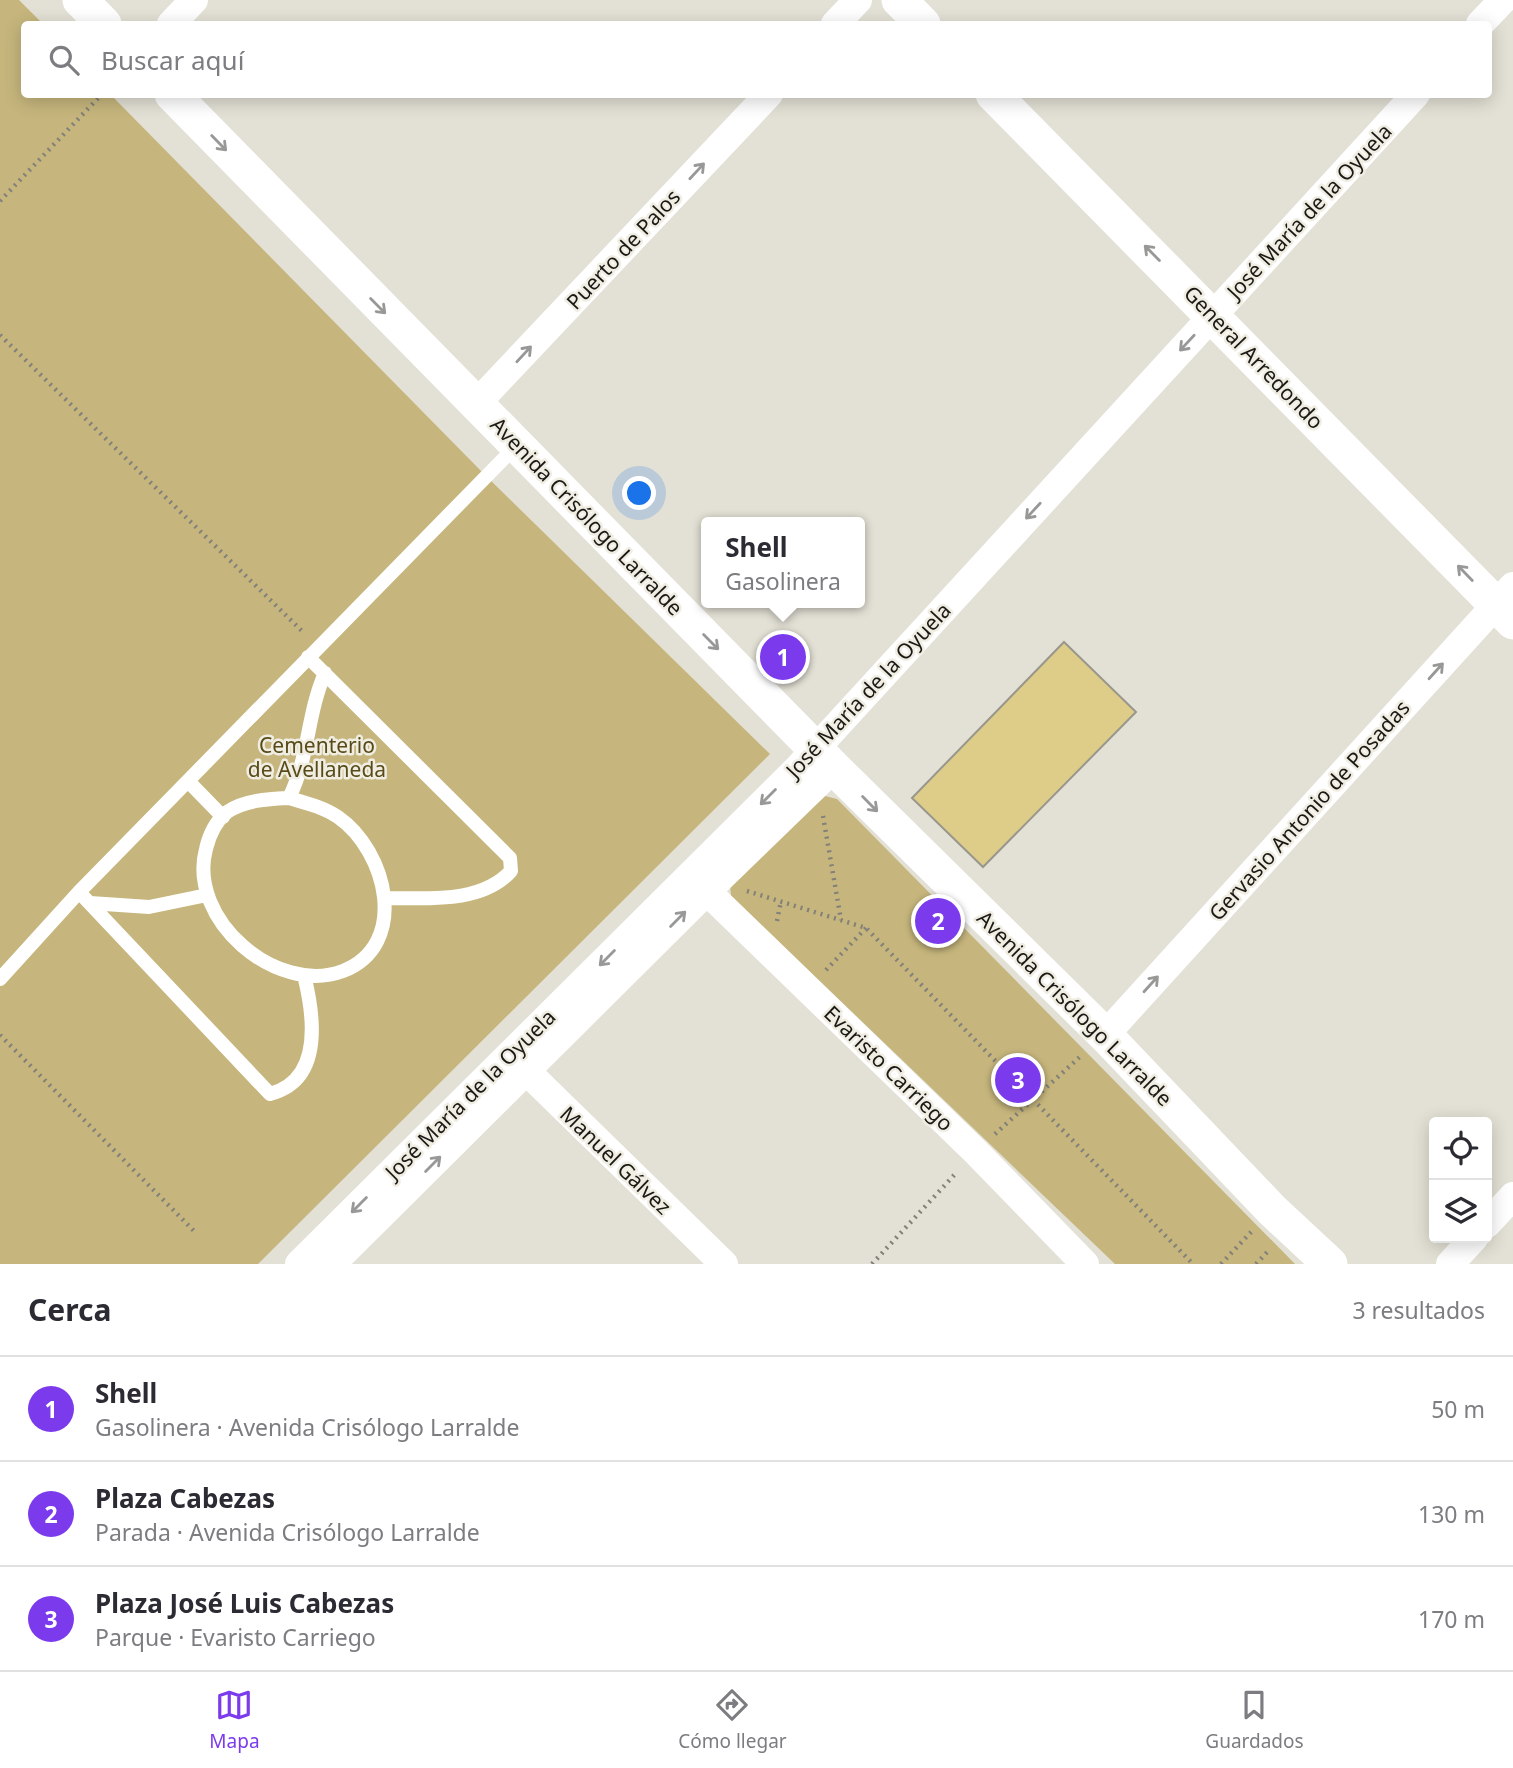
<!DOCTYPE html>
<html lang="es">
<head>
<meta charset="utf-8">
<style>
  :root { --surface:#fff; --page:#f7f7f7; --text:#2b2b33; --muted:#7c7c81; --line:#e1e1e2; --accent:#7c3aed }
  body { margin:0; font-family:"Noto Sans",sans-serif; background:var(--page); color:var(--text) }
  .controls { position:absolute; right:21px; bottom:21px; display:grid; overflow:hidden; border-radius:7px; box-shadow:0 4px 18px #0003 }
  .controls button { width:63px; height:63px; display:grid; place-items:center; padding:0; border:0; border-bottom:2px solid var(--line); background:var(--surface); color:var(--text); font:35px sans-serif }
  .you { position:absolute; left:640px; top:494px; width:24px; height:24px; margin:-18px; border:5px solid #fff; border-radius:50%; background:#1a73e8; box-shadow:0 0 0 10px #1a73e833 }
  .badge { display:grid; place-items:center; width:46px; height:46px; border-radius:50%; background:var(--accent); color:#fff; font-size:23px; font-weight:700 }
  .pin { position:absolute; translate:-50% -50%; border:4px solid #fff; box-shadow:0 2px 7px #0006 }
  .popup { position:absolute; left:701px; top:517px; width:164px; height:91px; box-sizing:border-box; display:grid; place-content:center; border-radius:7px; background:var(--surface); filter:drop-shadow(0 2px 5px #0005); font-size:23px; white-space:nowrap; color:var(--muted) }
  .popup b { font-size:26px; color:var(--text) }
  .popup::after { content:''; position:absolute; left:50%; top:100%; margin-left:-14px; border:14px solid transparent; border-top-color:var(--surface) }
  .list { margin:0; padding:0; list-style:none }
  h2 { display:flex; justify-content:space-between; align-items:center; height:91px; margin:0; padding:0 28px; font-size:30px }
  h2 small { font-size:23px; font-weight:400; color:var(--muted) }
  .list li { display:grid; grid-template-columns:46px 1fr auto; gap:21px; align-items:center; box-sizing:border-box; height:105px; padding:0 28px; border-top:2px solid var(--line) }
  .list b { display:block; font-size:26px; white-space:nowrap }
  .list p { margin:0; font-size:23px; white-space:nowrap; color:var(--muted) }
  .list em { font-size:23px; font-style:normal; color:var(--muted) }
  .icon { flex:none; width:38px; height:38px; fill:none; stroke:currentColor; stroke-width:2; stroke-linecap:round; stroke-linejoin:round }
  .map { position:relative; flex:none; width:1513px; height:1264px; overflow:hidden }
  .search { position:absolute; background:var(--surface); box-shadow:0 4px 18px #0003; left:21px; right:21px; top:21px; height:77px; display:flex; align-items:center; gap:18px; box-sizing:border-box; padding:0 24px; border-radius:7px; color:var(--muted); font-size:26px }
  .sheet { height:406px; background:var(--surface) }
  nav { display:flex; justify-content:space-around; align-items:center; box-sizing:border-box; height:98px; border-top:2px solid var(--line); background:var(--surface); font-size:19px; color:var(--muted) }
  nav a { display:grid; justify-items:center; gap:4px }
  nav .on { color:var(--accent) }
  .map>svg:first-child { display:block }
</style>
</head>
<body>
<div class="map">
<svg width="1513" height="1264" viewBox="0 0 1513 1264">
  <rect width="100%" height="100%" fill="#e3e0d5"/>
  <!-- green -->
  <path fill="#c6b67d" d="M0,0H19L43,24H24V94L111,95L485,475L770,754L258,1264H0Z
    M825,796L837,799L1295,1264H1115L731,896L730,883Z"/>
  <!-- building -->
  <path fill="#decc89" stroke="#99978c" stroke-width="2" d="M1064,642L1136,712L983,867L912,798Z"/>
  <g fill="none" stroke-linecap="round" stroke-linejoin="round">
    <!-- path -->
    <path stroke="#828079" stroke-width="4.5" stroke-dasharray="2 5" stroke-linecap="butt" d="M0,201L102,94
      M0,335L304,633
      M823,816L841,920
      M747,891L866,928L1193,1264
      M777,921L781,901
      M826,970L866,928
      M0,1035L196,1233
      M995,1134L1082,1055
      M872,1264L957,1172
      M1221,1264L1252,1231
      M1256,1264L1270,1249"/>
    <!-- service -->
    <path stroke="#fff" stroke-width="14" d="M308,657L510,858L511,871C481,904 427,898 385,898
      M188,781L223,817
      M289,798C306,803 323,807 338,817C387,851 410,945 343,971C276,996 187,919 206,849C209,836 216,821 227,812C245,800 269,799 289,798Z
      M289,798C309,758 307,714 325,673
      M79,892L270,1094C324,1080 314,1015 304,975
      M90,903L149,907L207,895
      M0,979L79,892L517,445"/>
    <!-- minor -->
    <path stroke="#fff" stroke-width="28" d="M171,24L194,0
      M835,24L858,0
      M1480,24L1503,0
      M477,403L769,94
      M693,878L976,1152L1085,1264
      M1105,1035L1513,586
      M513,1058L724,1264
      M1487,1224L1513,1196
      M299,1264L798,768L1416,94
      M332,1264L706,892L834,768
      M1450,1264L1474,1238"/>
    <!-- tertiary -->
    <path stroke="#fff" stroke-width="35" d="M80,0L104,24
      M899,0L923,24
      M172,94L834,768L1105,1035L1272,1210L1330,1264
      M993,94L1513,622"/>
  </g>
  <!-- one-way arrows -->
  <defs><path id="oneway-shaft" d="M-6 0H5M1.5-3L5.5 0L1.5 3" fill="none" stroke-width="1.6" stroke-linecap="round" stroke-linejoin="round" transform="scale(1.75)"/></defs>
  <g stroke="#989896">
    <use href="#oneway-shaft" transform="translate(219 143) rotate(46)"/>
    <use href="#oneway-shaft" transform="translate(697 171) rotate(-47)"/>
    <use href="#oneway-shaft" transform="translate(1152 253) rotate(-135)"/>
    <use href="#oneway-shaft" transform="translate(378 306) rotate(45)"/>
    <use href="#oneway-shaft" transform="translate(1187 343) rotate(133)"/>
    <use href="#oneway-shaft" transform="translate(524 354) rotate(-47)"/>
    <use href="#oneway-shaft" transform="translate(1033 511) rotate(133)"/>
    <use href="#oneway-shaft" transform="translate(1465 573) rotate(-134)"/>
    <use href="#oneway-shaft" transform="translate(711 642) rotate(45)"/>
    <use href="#oneway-shaft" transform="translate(1436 671) rotate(-48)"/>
    <use href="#oneway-shaft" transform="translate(768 797) rotate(135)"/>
    <use href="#oneway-shaft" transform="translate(870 804) rotate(45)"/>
    <use href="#oneway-shaft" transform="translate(678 919) rotate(-45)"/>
    <use href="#oneway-shaft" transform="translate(607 958) rotate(135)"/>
    <use href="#oneway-shaft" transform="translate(1151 984) rotate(-48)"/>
    <use href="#oneway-shaft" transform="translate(433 1164) rotate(-45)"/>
    <use href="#oneway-shaft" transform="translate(359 1205) rotate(135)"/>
  </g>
  <g text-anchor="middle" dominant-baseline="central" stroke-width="5" stroke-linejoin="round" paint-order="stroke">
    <!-- street labels -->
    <g font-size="21" fill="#1a1915" stroke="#f0ede2">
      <text transform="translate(1309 211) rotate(-47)">José María de la Oyuela</text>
      <text transform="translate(623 249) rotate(-47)">Puerto de Palos</text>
      <text transform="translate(1254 357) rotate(46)">General Arredondo</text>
      <text transform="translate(587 516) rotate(46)">Avenida Crisólogo Larralde</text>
      <text transform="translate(868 690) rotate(-47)">José María de la Oyuela</text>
      <text transform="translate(1309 810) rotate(-48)">Gervasio Antonio de Posadas</text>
      <text transform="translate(1075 1008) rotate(45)">Avenida Crisólogo Larralde</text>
      <text transform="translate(889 1068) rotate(44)">Evaristo Carriego</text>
      <text transform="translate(470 1094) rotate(-45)">José María de la Oyuela</text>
      <text transform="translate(616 1160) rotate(44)">Manuel Gálvez</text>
    </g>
    <!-- park labels -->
    <g font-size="21" fill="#584b18" stroke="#f0ede2">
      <text x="317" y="745">Cementerio<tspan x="317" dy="24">de Avellaneda</tspan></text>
    </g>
  </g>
</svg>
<div class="controls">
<button><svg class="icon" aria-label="locate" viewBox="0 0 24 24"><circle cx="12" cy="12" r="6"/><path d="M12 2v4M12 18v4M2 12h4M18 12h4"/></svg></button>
<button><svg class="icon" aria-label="layers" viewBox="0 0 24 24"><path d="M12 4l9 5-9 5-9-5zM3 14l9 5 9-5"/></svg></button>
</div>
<div class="you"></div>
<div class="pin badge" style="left:783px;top:657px">1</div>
<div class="popup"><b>Shell</b>Gasolinera</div>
<div class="pin badge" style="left:938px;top:921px">2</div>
<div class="pin badge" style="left:1018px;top:1080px">3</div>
<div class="search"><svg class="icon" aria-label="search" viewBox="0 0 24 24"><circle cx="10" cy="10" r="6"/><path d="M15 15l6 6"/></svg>Buscar aquí</div>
</div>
<section class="sheet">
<h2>Cerca<small>3 resultados</small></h2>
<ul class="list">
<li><span class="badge">1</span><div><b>Shell</b><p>Gasolinera · Avenida Crisólogo Larralde</p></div><em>50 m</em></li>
<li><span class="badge">2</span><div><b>Plaza Cabezas</b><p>Parada · Avenida Crisólogo Larralde</p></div><em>130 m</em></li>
<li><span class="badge">3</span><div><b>Plaza José Luis Cabezas</b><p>Parque · Evaristo Carriego</p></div><em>170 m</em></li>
</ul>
</section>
<nav>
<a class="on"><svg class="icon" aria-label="map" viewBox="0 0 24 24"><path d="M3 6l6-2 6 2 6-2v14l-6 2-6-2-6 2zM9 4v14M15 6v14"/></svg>Mapa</a>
<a><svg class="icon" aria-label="directions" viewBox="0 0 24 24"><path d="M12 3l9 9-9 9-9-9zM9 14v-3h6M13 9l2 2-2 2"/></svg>Cómo llegar</a>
<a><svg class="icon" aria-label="saved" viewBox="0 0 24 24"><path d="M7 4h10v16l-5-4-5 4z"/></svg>Guardados</a>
</nav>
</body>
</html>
